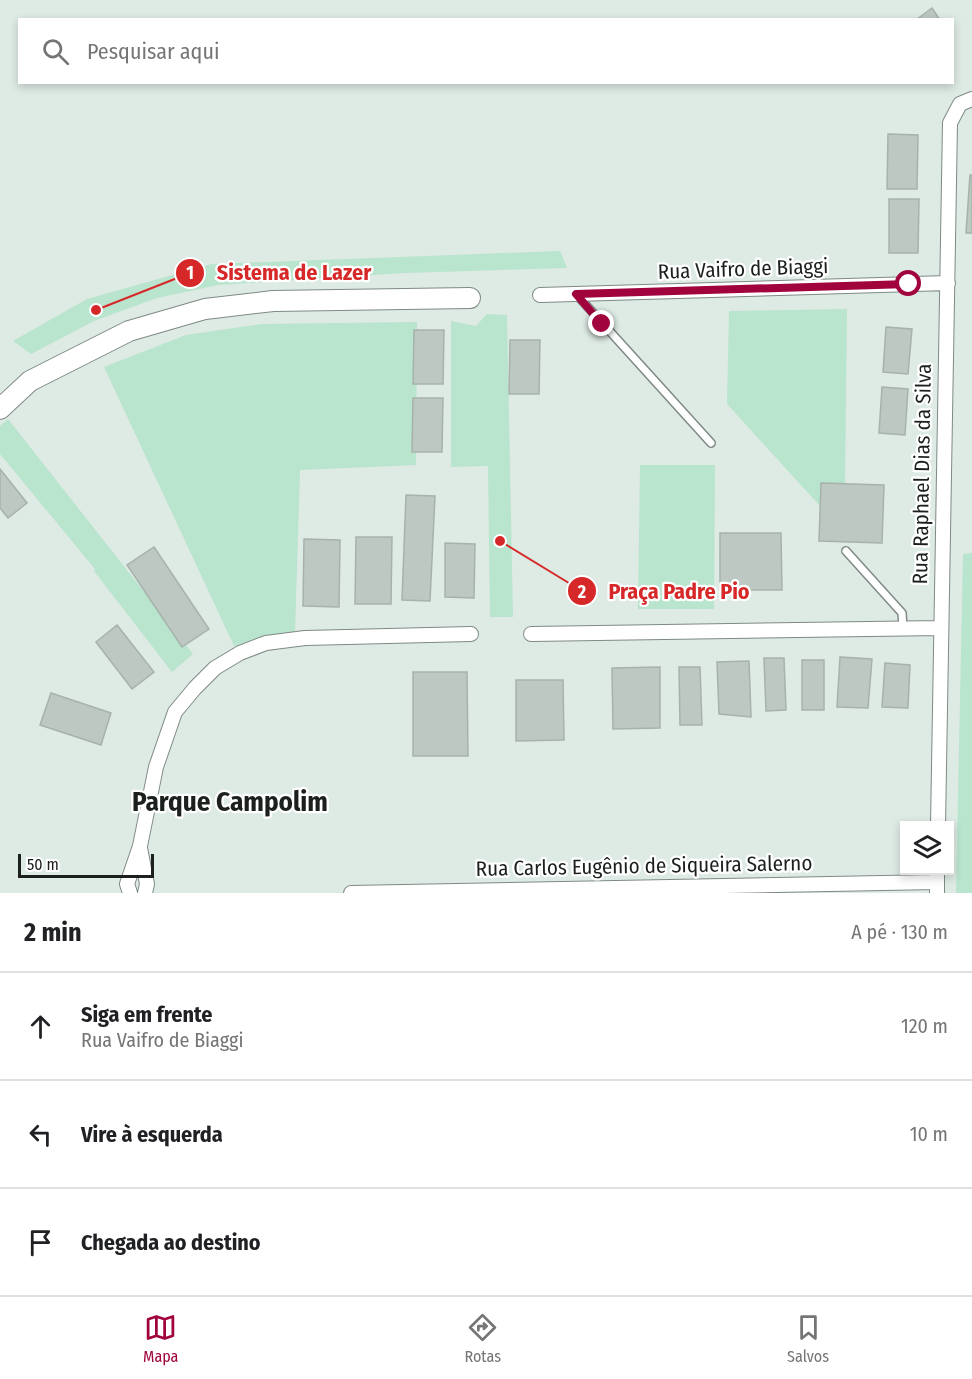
<!DOCTYPE html>
<html lang="pt">
<head>
<meta charset="utf-8">
<style>
  :root { --surface:#fff; --page:#f6f6f6; --text:#202124; --muted:#757577; --line:#e0e0e0; --accent:#a1033d }
  body { margin:0; font-family:"Fira Sans Condensed",sans-serif; background:var(--page); color:var(--text) }
  .controls { position:absolute; right:18px; bottom:18px; display:grid; overflow:hidden; border-radius:0px; box-shadow:0 3px 9px #0003 }
  .controls button { width:54px; height:54px; display:grid; place-items:center; padding:0; border:0; border-bottom:2px solid var(--line); background:var(--surface); color:var(--text); font:30px sans-serif }
  .scale { position:absolute; left:18px; bottom:15px; width:136px; box-sizing:border-box; padding-left:6px; border:3px solid #1b201d; border-top:0; font-size:16px; line-height:21px; white-space:nowrap; color:#1b201d; -webkit-text-stroke:4px #fff; paint-order:stroke }
  .stop { position:absolute; width:18px; height:18px; margin:-14px; border:4px solid #a1033d; border-radius:50%; background:#fff }
  .stop.end { background:#a1033d; border-color:#fff; box-shadow:0 2px 6px #0008 }
  .list { margin:0; padding:0; list-style:none }
  h2 { display:flex; justify-content:space-between; align-items:center; height:78px; margin:0; padding:0 24px; font-size:26px }
  h2 small { font-size:20px; font-weight:400; color:var(--muted) }
  .list li { display:grid; grid-template-columns:39px 1fr auto; gap:18px; align-items:center; box-sizing:border-box; height:108px; padding:0 24px; border-top:2px solid var(--line) }
  .list b { display:block; font-size:22px; white-space:nowrap }
  .list p { margin:0; font-size:20px; white-space:nowrap; color:var(--muted) }
  .list em { font-size:20px; font-style:normal; color:var(--muted) }
  .icon { flex:none; width:33px; height:33px; fill:none; stroke:currentColor; stroke-width:2; stroke-linecap:round; stroke-linejoin:round }
  .map { position:relative; flex:none; width:972px; height:893px; overflow:hidden }
  .search { position:absolute; background:var(--surface); box-shadow:0 3px 9px #0003; left:18px; right:18px; top:18px; height:66px; display:flex; align-items:center; gap:15px; box-sizing:border-box; padding:0 21px; border-radius:0px; color:var(--muted); font-size:22px }
  .sheet { height:402px; background:var(--surface) }
  nav { display:flex; justify-content:space-around; align-items:center; box-sizing:border-box; height:84px; border-top:2px solid var(--line); background:var(--surface); font-size:16px; color:var(--muted) }
  nav a { display:grid; justify-items:center; gap:3px }
  nav .on { color:var(--accent) }
  .map>svg:first-child { display:block }
</style>
</head>
<body>
<div class="map">
<svg width="972" height="893" viewBox="0 0 972 893">
  <rect width="100%" height="100%" fill="#deeae4"/>
  <!-- green -->
  <path fill="#b9e4cd" d="M560,251L567,268L405,273L218,285L157,298L94,321L31,354L13,341L87,299L212,264Z
    M847,309L845,484L821,483L820,506L727,404L729,311Z
    M487,314L507,315L513,617H490L488,466L451,467V321L476,326Z
    M417,322L416,465L300,470L295,633L261,637L234,646L104,367L186,335L262,324Z
    M8,419L193,654L172,672L94,571L95,569L0,454V426Z
    M640,465H715L714,609H638Z
    M972,553V893H956L963,554Z"/>
  <!-- building -->
  <path fill="#bcc8c1" stroke="#a6b2ab" stroke-width="1.5" d="M932,8L940,20H916Z
    M888,134L918,135L917,189H887Z
    M970,175H972V233H966Z
    M889,199H919L918,253H889Z
    M886,327L912,329L908,374L883,372Z
    M414,330H444L443,384H413Z
    M510,340H540L539,394H509Z
    M882,387L908,389L905,435L879,433Z
    M413,398H443L442,452H412Z
    M0,469L27,503L8,518L0,508Z
    M821,483L884,485L882,543L819,541Z
    M406,495L435,496L430,601L402,600Z
    M720,533H781L782,590H720Z
    M356,537H392L391,604H355Z
    M304,539L340,540L339,607L303,606Z
    M445,543L475,544L474,598L445,597Z
    M154,547L209,629L182,647L127,565Z
    M117,625L154,672L132,689L96,642Z
    M840,657L872,659L868,708L837,707Z
    M764,658H784L786,710L766,711Z
    M802,660H824V710H802Z
    M749,661L751,717L719,714L717,662Z
    M885,663L910,665L908,708L882,707Z
    M660,667V728L613,729L612,668Z
    M679,667H700L702,725H680Z
    M413,672H467L468,756H413Z
    M516,680H563L564,740L516,741Z
    M51,693L111,713L101,745L40,725Z"/>
  <g fill="none" stroke-linecap="round" stroke-linejoin="round">
    <defs>
      <path id="lane" d="M576,294L711,443
        M846,551L902,613L903,628"/>
      <path id="street" d="M540,295L948,283
        M531,634L940,628
        M938,826L950,123L960,104L972,99
        M140,848L147,884L145,893
        M130,893L127,884L140,846L156,767L175,712L195,688L215,668L240,653L266,643L305,638L471,634
        M351,893L937,882
        M937,893V870"/>
      <path id="secondary" d="M0,409L30,381L129,331L205,309L273,301L470,298"/>
    </defs>
    <!-- lane casing -->
    <use href="#lane" stroke="#7f8a84" stroke-width="10"/>
    <!-- street casing -->
    <use href="#street" stroke="#7f8a84" stroke-width="16"/>
    <!-- secondary casing -->
    <use href="#secondary" stroke="#7f8a84" stroke-width="22"/>
    <!-- lane -->
    <use href="#lane" stroke="#fff" stroke-width="7"/>
    <!-- street -->
    <use href="#street" stroke="#fff" stroke-width="14"/>
    <!-- secondary -->
    <use href="#secondary" stroke="#fff" stroke-width="20"/>
  </g>
  <g fill="none" stroke-linecap="round" stroke-linejoin="round">
    <!-- route -->
    <path stroke="#a1033d" stroke-width="8" d="M602,324L576,294L909,284"/>
  </g>
  <g text-anchor="middle" dominant-baseline="central" stroke-width="4.5" stroke-linejoin="round" paint-order="stroke">
    <!-- street labels -->
    <g font-size="21" fill="#1b201d" stroke="#fff">
      <text transform="translate(743 269) rotate(-2)">Rua Vaifro de Biaggi</text>
      <text transform="translate(922 474) rotate(-89)">Rua Raphael Dias da Silva</text>
      <text transform="translate(644 866) rotate(-1)">Rua Carlos Eugênio de Siqueira Salerno</text>
    </g>
    <!-- district labels -->
    <g font-size="27" font-weight="bold" fill="#1b201d" stroke="#fff">
      <text x="230" y="802">Parque Campolim</text>
    </g>
  </g>
  <!-- callouts -->
  <path fill="none" stroke="#d62828" stroke-width="2" d="M96 310L190 273M500 541L582 591"/>
  <g fill="#d62828" stroke="#fff" stroke-width="2">
    <circle cx="96" cy="310" r="6"/>
    <circle cx="500" cy="541" r="6"/>
    <circle cx="190" cy="273" r="15"/>
    <circle cx="582" cy="591" r="15"/>
  </g>
  <g font-size="18" text-anchor="middle" font-weight="bold" fill="#fff">
    <text x="190" y="279">1</text>
    <text x="582" y="598">2</text>
  </g>
  <g font-size="22" text-anchor="middle" font-weight="bold" fill="#d62828" stroke="#fff" stroke-width="4.5" stroke-linejoin="round" paint-order="stroke">
    <text x="294" y="280">Sistema de Lazer</text>
    <text x="679" y="599">Praça Padre Pio</text>
  </g>
</svg>
<div class="controls">
<button><svg class="icon" aria-label="layers" viewBox="0 0 24 24"><path d="M12 4l9 5-9 5-9-5zM3 14l9 5 9-5"/></svg></button>
</div>
<div class="scale">50 m</div>
<div class="stop" style="left:909px;top:284px"></div>
<div class="stop end" style="left:602px;top:324px"></div>
<div class="search"><svg class="icon" aria-label="search" viewBox="0 0 24 24"><circle cx="10" cy="10" r="6"/><path d="M15 15l6 6"/></svg>Pesquisar aqui</div>
</div>
<section class="sheet">
<h2>2 min<small>A pé · 130 m</small></h2>
<ul class="list">
<li><svg class="icon" aria-label="ahead" viewBox="0 0 24 24"><path d="M12 20V5M6 11l6-6 6 6"/></svg><div><b>Siga em frente</b><p>Rua Vaifro de Biaggi</p></div><em>120 m</em></li>
<li><svg class="icon" aria-label="left" viewBox="0 0 24 24"><path d="M17 20v-9H6M10 6l-5 5 5 5"/></svg><div><b>Vire à esquerda</b></div><em>10 m</em></li>
<li><svg class="icon" aria-label="arrive" viewBox="0 0 24 24"><path d="M6 21V4h12l-3 4 3 4H6"/></svg><div><b>Chegada ao destino</b></div></li>
</ul>
</section>
<nav>
<a class="on"><svg class="icon" aria-label="map" viewBox="0 0 24 24"><path d="M3 6l6-2 6 2 6-2v14l-6 2-6-2-6 2zM9 4v14M15 6v14"/></svg>Mapa</a>
<a><svg class="icon" aria-label="directions" viewBox="0 0 24 24"><path d="M12 3l9 9-9 9-9-9zM9 14v-3h6M13 9l2 2-2 2"/></svg>Rotas</a>
<a><svg class="icon" aria-label="saved" viewBox="0 0 24 24"><path d="M7 4h10v16l-5-4-5 4z"/></svg>Salvos</a>
</nav>
</body>
</html>
